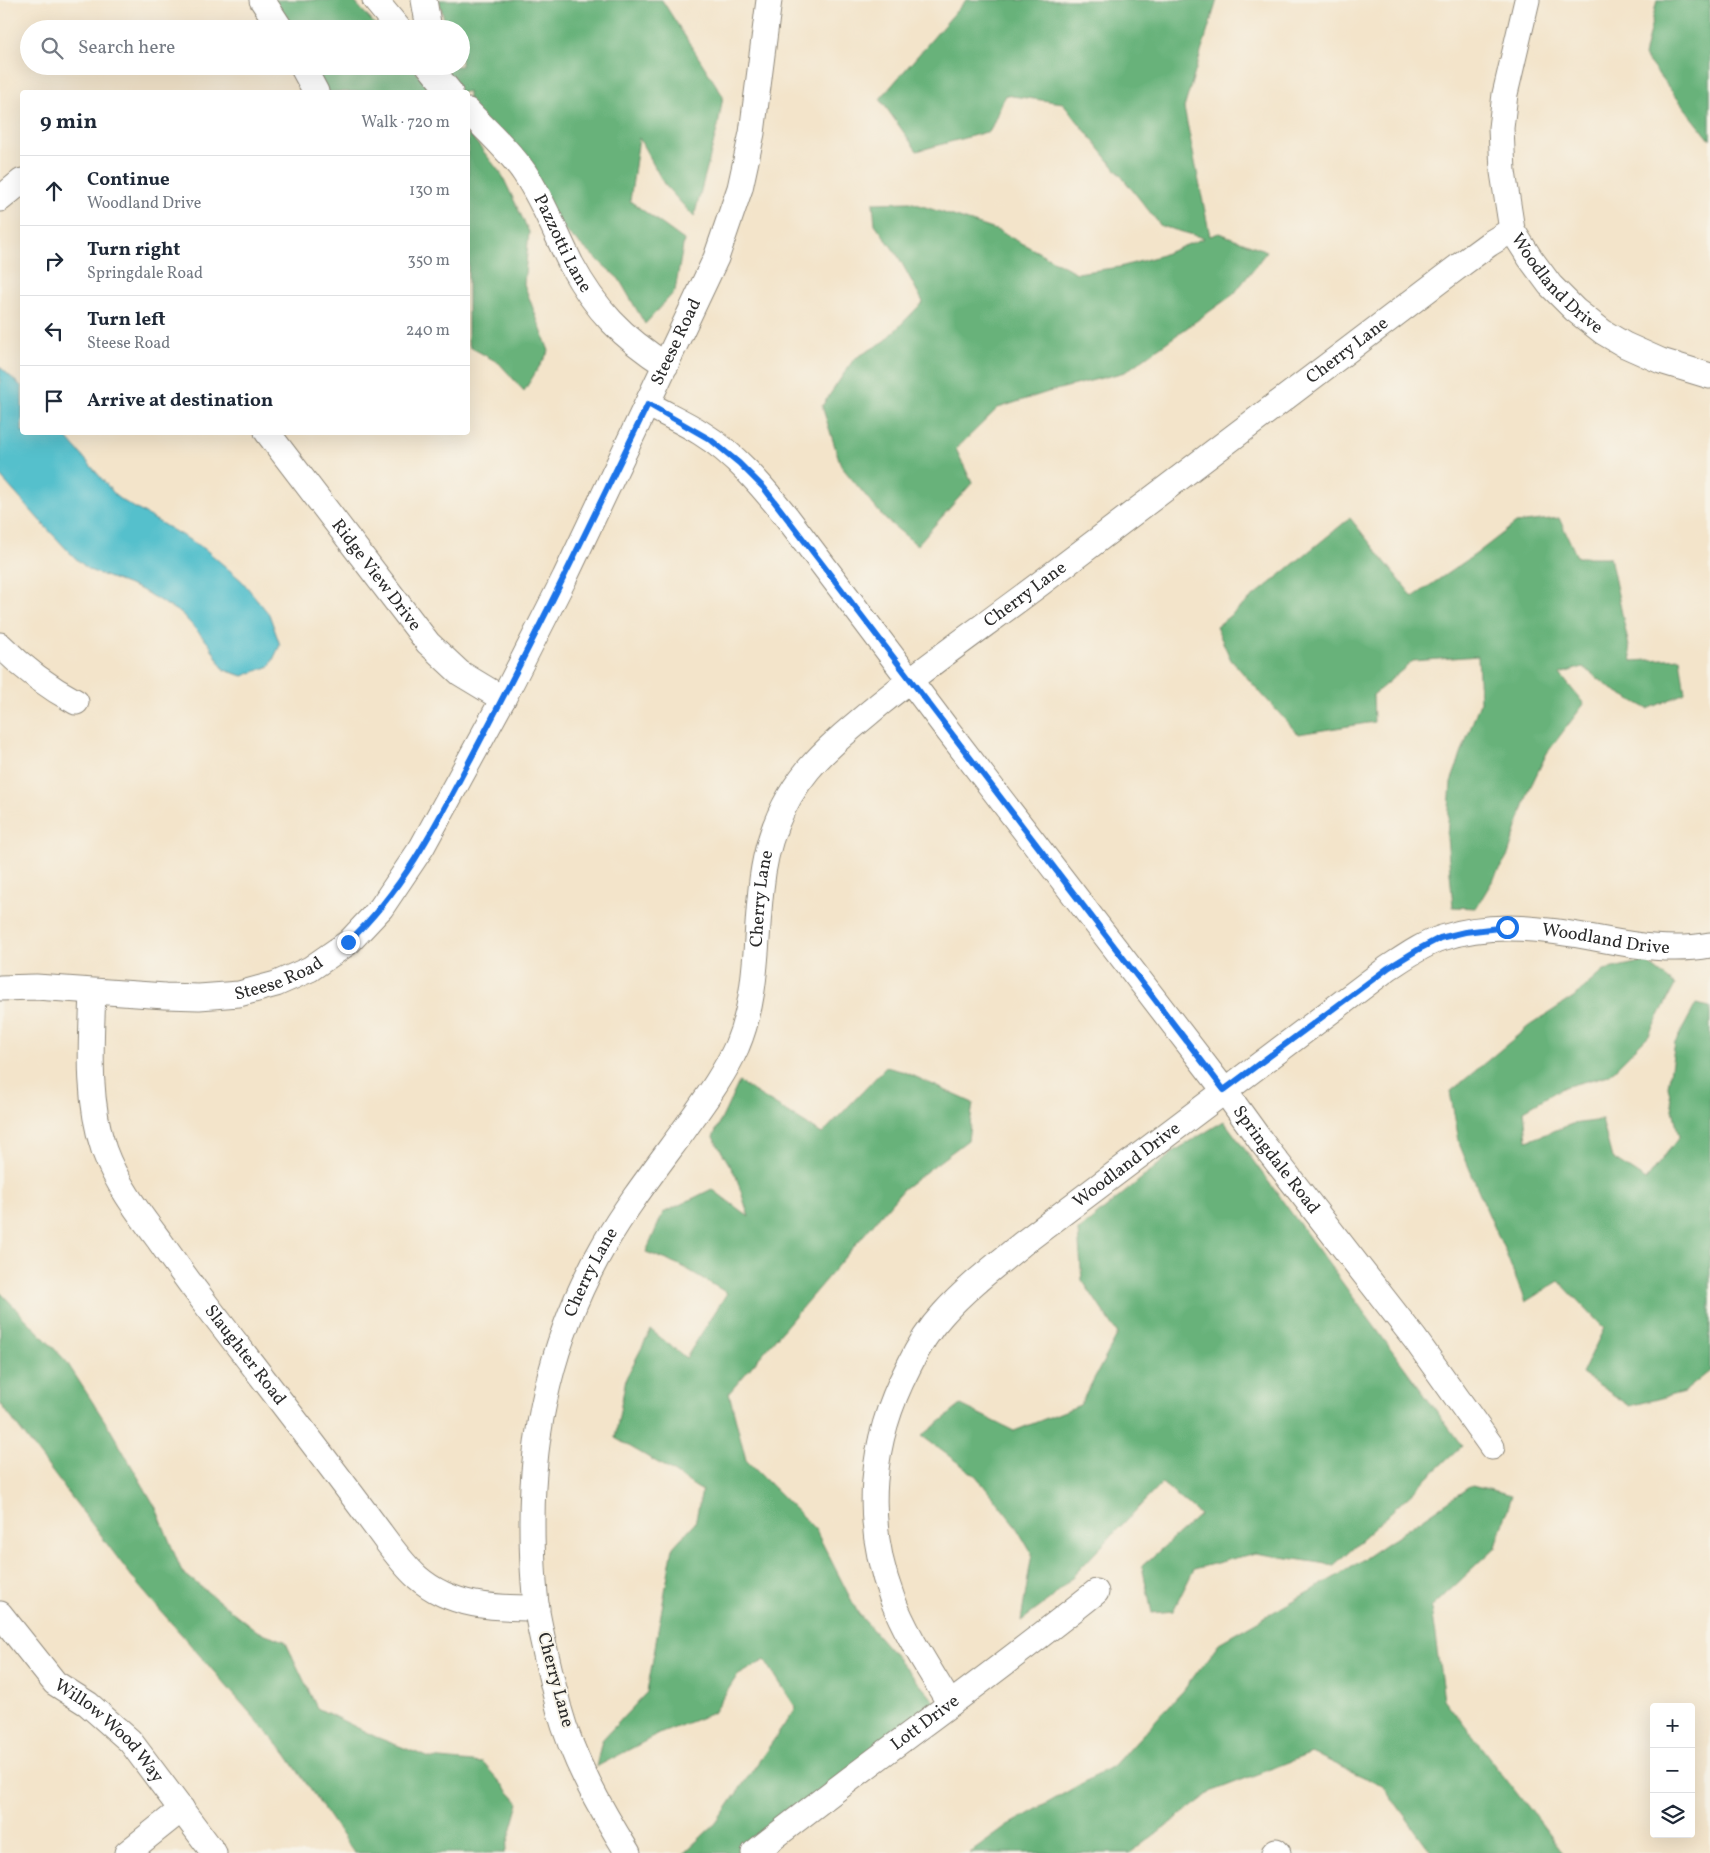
<!DOCTYPE html>
<html lang="en">
<head>
<meta charset="utf-8">
<style>
  :root { --surface:#fff; --page:#f6f6f7; --text:#1f2937; --muted:#747a83; --line:#e0e1e3 }
  body { margin:0; font-family:Vollkorn,serif; background:var(--page); color:var(--text) }
  .controls { position:absolute; right:15px; bottom:15px; display:grid; overflow:hidden; border-radius:5px; box-shadow:0 5px 20px #0002 }
  .controls button { width:45px; height:45px; display:grid; place-items:center; padding:0; border:0; border-bottom:1px solid var(--line); background:var(--surface); color:var(--text); font:25px sans-serif }
  .stop { position:absolute; width:15px; height:15px; margin:-11px; border:4px solid #1a73e8; border-radius:50%; background:#fff }
  .stop.end { background:#1a73e8; border-color:#fff; box-shadow:0 1px 5px #0008 }
  .list { margin:0; padding:0; list-style:none }
  h2 { display:flex; justify-content:space-between; align-items:center; height:65px; margin:0; padding:0 20px; font-size:21px }
  h2 small { font-size:16px; font-weight:400; color:var(--muted) }
  .list li { display:grid; grid-template-columns:32px 1fr auto; gap:15px; align-items:center; box-sizing:border-box; height:70px; padding:0 20px; border-top:1px solid var(--line) }
  .list b { display:block; font-size:19px; white-space:nowrap }
  .list p { margin:0; font-size:16px; white-space:nowrap; color:var(--muted) }
  .list em { font-size:16px; font-style:normal; color:var(--muted) }
  .icon { flex:none; width:28px; height:28px; fill:none; stroke:currentColor; stroke-width:2; stroke-linecap:round; stroke-linejoin:round }
  .map { position:relative; flex:none; width:1710px; height:1853px; overflow:hidden }
  .search { position:absolute; background:var(--surface); box-shadow:0 5px 20px #0002; left:20px; top:20px; width:450px; height:55px; display:flex; align-items:center; gap:12px; box-sizing:border-box; padding:0 18px; border-radius:28px; color:var(--muted); font-size:19px }
  .panel { position:absolute; background:var(--surface); box-shadow:0 5px 20px #0002; left:20px; top:90px; width:450px; height:345px; border-radius:5px }
  .map>svg:first-child { display:block }
</style>
</head>
<body>
<div class="map">
<svg width="1710" height="1853" viewBox="0 0 1710 1853">
  <rect width="100%" height="100%" fill="#f7f3e8"/>
  <filter id="ink" filterUnits="userSpaceOnUse"><feTurbulence type="fractalNoise" baseFrequency=".02" numOctaves="2"/><feDisplacementMap in="SourceGraphic" scale="10" xChannelSelector="R" yChannelSelector="G"/><feConvolveMatrix kernelMatrix="1 2 1 2 8 2 1 2 1" color-interpolation-filters="sRGB"/></filter>
  <filter id="wash" filterUnits="userSpaceOnUse"><feTurbulence type="fractalNoise" baseFrequency=".0096" numOctaves="4" result="noise"/><feDisplacementMap in="SourceGraphic" scale="20" xChannelSelector="R" yChannelSelector="G"/><feGaussianBlur stdDeviation="1.12" result="paint"/><feColorMatrix in="noise" values="0 0 0 0 0 0 0 0 0 0 0 0 0 0 0 0 0 1.4 0 .05"/><feComposite in="paint" operator="in"/></filter>
  <g filter="url(#wash)">
    <rect width="100%" height="100%" fill="#f3e4ca"/>
    <!-- forest -->
    <path fill="#68b27a" stroke="#4a6e52" d="M259,0H353L379,29H273Z
      M439,0H662L723,96L718,126L694,217L664,184L639,138L630,201L684,240L675,291L645,324L619,279L561,227L468,103V92H451L444,66H461V29H445V23Z
      M966,0H1217L1184,108L1210,236L1219,233L1267,251L1234,294L1125,372L1048,392L998,408L956,449L972,483L917,545L885,519L841,466L822,406L854,359L885,341L923,302L898,256L875,224L873,203L910,202L999,231L1077,273L1120,267L1159,256L1204,238L1161,226L1063,103L1005,95L990,131L917,151L880,99Z
      M1657,0H1710V140L1644,56Z
      M298,66H411L434,92H316Z
      M468,132L502,175L529,232L524,284L549,351L524,391L499,363L470,347L468,341Z
      M1350,518L1413,597L1476,554L1516,523L1559,518L1577,557H1610L1632,661L1680,658L1685,693L1648,709L1612,689L1583,667L1560,674L1584,704L1547,753L1529,790L1508,855L1476,908L1453,907L1447,837L1451,782L1480,702L1478,656L1413,661L1373,695L1374,722L1298,734L1231,660L1216,627Z
      M1645,961L1675,985L1649,1035L1609,1075L1564,1087L1524,1110L1527,1141L1572,1124L1602,1120L1612,1158L1646,1180L1679,1137L1668,1086L1675,1043L1696,1004L1710,1007V1371L1684,1392L1630,1406L1582,1374L1604,1328L1559,1281L1525,1302L1505,1251L1485,1206L1460,1146L1450,1092L1529,1026L1575,996L1604,970Z
      M886,1067L905,1072L973,1103L968,1140L903,1189L729,1393L746,1460L815,1529L858,1613L937,1704L736,1853H684L716,1823L796,1708L765,1660L737,1676L713,1713L659,1734L596,1767L602,1740L647,1692L673,1547L695,1523L702,1491L667,1468L615,1438L626,1378L651,1330L686,1358L727,1293L680,1265L646,1252L663,1213L712,1189L749,1217L736,1176L713,1137L739,1082L822,1134Z
      M1224,1121L1462,1446L1334,1565L1255,1553L1194,1569L1173,1611L1152,1613L1142,1566L1200,1515L1162,1483L1051,1599L1021,1621L1032,1554L1015,1525L976,1476L922,1436L961,1405L1014,1431L1080,1405L1118,1334L1082,1280L1078,1231L1176,1150Z
      M0,1292L66,1361L110,1429L156,1508L182,1572L257,1631L285,1641L317,1708L376,1737L430,1758L483,1763L519,1803L505,1853H354L286,1754L139,1586L0,1403Z
      M1472,1485L1512,1495L1496,1547L1431,1608L1444,1699L1563,1853H1432L1383,1786L1312,1753L1213,1791L1130,1853H970L1009,1825L1114,1765L1183,1691L1219,1643L1349,1569Z"/>
    <!-- water -->
    <path fill="#54c0cc" stroke="#40767c" d="M0,367L22,387V432L63,433L118,498L205,549L242,581L269,614L280,645L270,666L243,676L224,670L209,644L182,614L140,589L89,570L73,556L42,523L0,476Z"/>
  </g>
  <g filter="url(#ink)">
    <g fill="none" stroke-linecap="round" stroke-linejoin="round">
      <defs>
        <g id="minor">
          <path d="M262,0L281,29"/>
          <path d="M375,0L399,29"/>
          <path d="M424,0L429,29"/>
          <path id="s1" d="M1527,0L1505,94L1501,128L1503,172L1512,230L1530,258L1550,285L1575,310L1603,332L1625,345L1661,361L1710,376"/>
          <path d="M302,66L316,92"/>
          <path d="M429,66L450,92"/>
          <path id="s2" d="M468,111C487,131 508,149 524,172C543,200 556,234 571,264C595,309 623,338 666,365"/>
          <path d="M0,199L22,181"/>
          <path id="s3" d="M648,404C665,414 684,422 701,433C735,454 761,485 786,516L949,732L1224,1090L1263,1144L1415,1339L1492,1447"/>
          <path id="s4" d="M267,432L428,643L460,673L503,699"/>
          <path d="M0,645C23,668 48,687 76,702"/>
          <path id="s5" d="M0,988L36,987L165,996L199,997L239,994L276,984L310,969L349,942L381,908L422,847L503,699L565,577L716,258L740,188L752,133L769,0"/>
          <path id="s6" d="M93,992C91,1044 87,1100 104,1150C116,1183 138,1212 159,1240C175,1263 191,1285 208,1307C268,1385 329,1463 387,1542C396,1554 406,1567 417,1577C451,1607 494,1608 537,1608"/>
          <path id="s7" d="M0,1614L55,1683L88,1704L130,1741L214,1853"/>
          <path id="s8" d="M950,1704C930,1670 906,1635 892,1598C863,1520 870,1441 908,1368C917,1349 928,1330 943,1314C966,1288 995,1266 1022,1244L1388,968C1405,957 1423,944 1442,938C1494,921 1547,929 1600,939C1636,946 1674,952 1710,945"/>
          <path d="M127,1853L182,1809"/>
          <path id="s9" d="M628,1853C600,1808 573,1760 559,1709C551,1677 543,1644 537,1612C533,1582 532,1551 532,1522C532,1424 555,1330 604,1245C627,1205 656,1168 684,1130C703,1103 723,1077 737,1046C758,996 755,943 761,889C765,846 780,804 808,770C829,745 856,724 881,703C933,661 988,623 1041,583C1180,479 1317,373 1455,269L1489,244L1512,230"/>
          <path id="s10" d="M754,1853C866,1764 984,1682 1096,1592"/>
          <path d="M1274,1853L1276,1851L1278,1853"/>
        </g>
      </defs>
      <!-- minor casing -->
      <use href="#minor" stroke="#8f887a" stroke-width="27"/>
      <!-- minor -->
      <use href="#minor" stroke="#fff" stroke-width="25"/>
    </g>
  </g>
  <g fill="none" stroke-linecap="round" stroke-linejoin="round" filter="url(#ink)">
    <!-- route -->
    <path stroke="#1a73e8" stroke-width="6" d="M348,942C407,887 442,813 479,743C538,632 593,518 648,404L711,440L739,463L764,488L1224,1090L1388,968L1419,949L1440,938L1465,932L1507,927"/>
  </g>
  <g text-anchor="middle" dominant-baseline="central" stroke-width="4" stroke-linejoin="round" paint-order="stroke">
    <!-- street labels -->
    <g font-size="18" fill="#2b2b2b" stroke="#f7f3e8">
      <text stroke="none"><textPath href="#s2" startOffset="164">Pazzotti Lane</textPath></text>
      <text stroke="none"><textPath href="#s1" startOffset="304">Woodland Drive</textPath></text>
      <text stroke="none"><textPath href="#s5" startOffset="1048">Steese Road</textPath></text>
      <text stroke="none"><textPath href="#s9" startOffset="1852">Cherry Lane</textPath></text>
      <text stroke="none"><textPath href="#s4" startOffset="180">Ridge View Drive</textPath></text>
      <text stroke="none"><textPath href="#s9" startOffset="1448">Cherry Lane</textPath></text>
      <text stroke="none"><textPath href="#s9" startOffset="1029">Cherry Lane</textPath></text>
      <text stroke="none"><textPath href="#s8" startOffset="1215">Woodland Drive</textPath></text>
      <text stroke="none"><textPath href="#s5" startOffset="282">Steese Road</textPath></text>
      <text stroke="none"><textPath href="#s3" startOffset="989">Springdale Road</textPath></text>
      <text stroke="none"><textPath href="#s8" startOffset="660">Woodland Drive</textPath></text>
      <text stroke="none"><textPath href="#s9" startOffset="609">Cherry Lane</textPath></text>
      <text stroke="none"><textPath href="#s6" startOffset="409">Slaughter Road</textPath></text>
      <text transform="translate(555 1680) rotate(75)">Cherry Lane</text>
      <text stroke="none"><textPath href="#s10" startOffset="215">Lott Drive</textPath></text>
      <text stroke="none"><textPath href="#s7" startOffset="161">Willow Wood Way</textPath></text>
    </g>
  </g>
</svg>
<div class="controls">
<button>+</button>
<button>−</button>
<button><svg class="icon" aria-label="layers" viewBox="0 0 24 24"><path d="M12 4l9 5-9 5-9-5zM3 14l9 5 9-5"/></svg></button>
</div>
<div class="stop" style="left:1507px;top:927px"></div>
<div class="stop end" style="left:348px;top:942px"></div>
<div class="search"><svg class="icon" aria-label="search" viewBox="0 0 24 24"><circle cx="10" cy="10" r="6"/><path d="M15 15l6 6"/></svg>Search here</div>
<section class="panel">
<h2>9 min<small>Walk · 720 m</small></h2>
<ul class="list">
<li><svg class="icon" aria-label="ahead" viewBox="0 0 24 24"><path d="M12 20V5M6 11l6-6 6 6"/></svg><div><b>Continue</b><p>Woodland Drive</p></div><em>130 m</em></li>
<li><svg class="icon" aria-label="right" viewBox="0 0 24 24"><path d="M7 20v-9h11M14 6l5 5-5 5"/></svg><div><b>Turn right</b><p>Springdale Road</p></div><em>350 m</em></li>
<li><svg class="icon" aria-label="left" viewBox="0 0 24 24"><path d="M17 20v-9H6M10 6l-5 5 5 5"/></svg><div><b>Turn left</b><p>Steese Road</p></div><em>240 m</em></li>
<li><svg class="icon" aria-label="arrive" viewBox="0 0 24 24"><path d="M6 21V4h12l-3 4 3 4H6"/></svg><div><b>Arrive at destination</b></div></li>
</ul>
</section>
</div>
</body>
</html>
